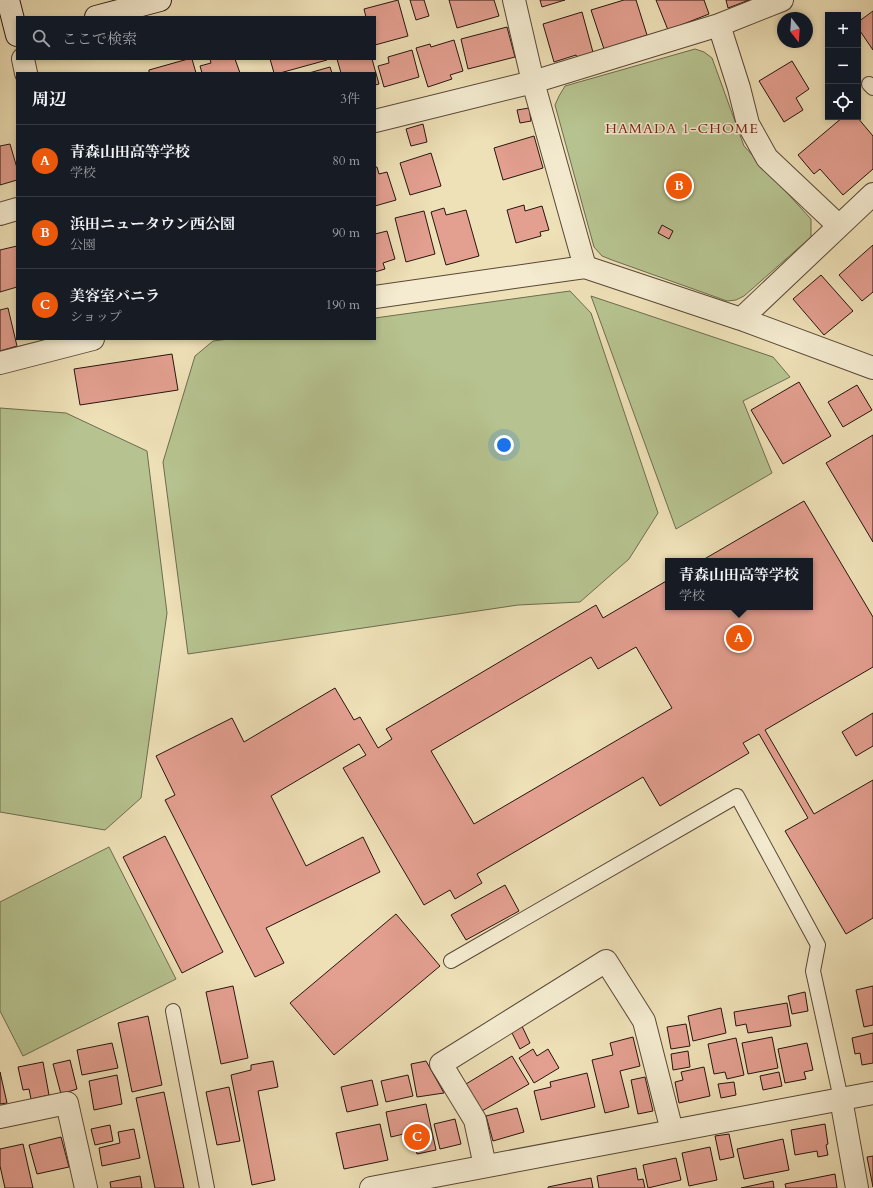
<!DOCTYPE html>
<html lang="ja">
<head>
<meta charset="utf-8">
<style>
  :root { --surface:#171b24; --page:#20242c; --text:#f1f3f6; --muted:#9ea1a6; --line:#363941; --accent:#ea580c }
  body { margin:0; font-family:Cardo,"Noto Serif JP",serif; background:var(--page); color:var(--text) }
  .controls { position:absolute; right:12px; top:12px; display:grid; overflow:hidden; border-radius:0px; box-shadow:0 2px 6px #0003 }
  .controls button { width:36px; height:36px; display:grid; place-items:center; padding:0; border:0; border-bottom:1px solid var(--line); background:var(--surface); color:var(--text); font:20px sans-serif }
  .compass { position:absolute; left:777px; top:12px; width:36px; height:36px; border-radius:50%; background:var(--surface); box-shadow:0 2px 6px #0003; rotate:163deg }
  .you { position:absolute; left:504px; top:445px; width:14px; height:14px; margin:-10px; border:3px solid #fff; border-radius:50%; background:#1a73e8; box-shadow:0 0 0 6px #1a73e833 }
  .badge { display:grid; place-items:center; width:26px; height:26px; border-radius:50%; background:var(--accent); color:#fff; font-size:13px; font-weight:700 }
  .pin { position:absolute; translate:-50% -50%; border:2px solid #fff; box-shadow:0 1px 4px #0006 }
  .popup { position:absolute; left:665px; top:558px; width:148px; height:52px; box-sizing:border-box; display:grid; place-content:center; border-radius:0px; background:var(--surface); filter:drop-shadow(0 1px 3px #0005); font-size:13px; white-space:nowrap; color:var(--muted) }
  .popup b { font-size:15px; color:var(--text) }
  .popup::after { content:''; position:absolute; left:50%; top:100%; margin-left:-8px; border:8px solid transparent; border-top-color:var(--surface) }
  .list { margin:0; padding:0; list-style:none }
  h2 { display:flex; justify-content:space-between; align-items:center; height:52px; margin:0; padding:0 16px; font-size:17px }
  h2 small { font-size:13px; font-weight:400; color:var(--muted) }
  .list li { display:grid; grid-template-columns:26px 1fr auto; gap:12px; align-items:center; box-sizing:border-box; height:72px; padding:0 16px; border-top:1px solid var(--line) }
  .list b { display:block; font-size:15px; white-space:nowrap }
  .list p { margin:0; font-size:13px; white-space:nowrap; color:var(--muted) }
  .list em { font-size:13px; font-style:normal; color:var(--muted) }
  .icon { flex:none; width:22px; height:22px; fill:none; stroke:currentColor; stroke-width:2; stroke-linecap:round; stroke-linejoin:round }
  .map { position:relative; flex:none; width:873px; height:1188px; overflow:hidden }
  .search { position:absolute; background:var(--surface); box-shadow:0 2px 6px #0003; left:16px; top:16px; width:360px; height:44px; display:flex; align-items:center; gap:10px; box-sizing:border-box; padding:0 14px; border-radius:0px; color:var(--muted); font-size:15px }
  .panel { position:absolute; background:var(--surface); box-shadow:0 2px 6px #0003; left:16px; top:72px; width:360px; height:268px; border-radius:0px }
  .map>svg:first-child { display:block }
</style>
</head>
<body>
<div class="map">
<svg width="873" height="1188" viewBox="0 0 873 1188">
  <rect width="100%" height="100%" fill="#eee0b7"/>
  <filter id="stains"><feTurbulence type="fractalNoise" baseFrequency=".005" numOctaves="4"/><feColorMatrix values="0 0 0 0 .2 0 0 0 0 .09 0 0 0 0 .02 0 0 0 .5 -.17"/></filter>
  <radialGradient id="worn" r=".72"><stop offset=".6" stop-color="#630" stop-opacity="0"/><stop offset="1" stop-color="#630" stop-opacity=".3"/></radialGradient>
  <!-- green -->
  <path fill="#b6c390" stroke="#6e6c4f" d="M695,49L704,52L712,58L744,146L811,219V237L744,296L736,300L727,301L612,260L602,256L594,247L555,105L559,96L565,86Z
    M570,291L591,313L658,513L629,559L580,602L518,605L188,654L163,462L195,356L213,341L229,339H375V318Z
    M591,296L773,357L790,377L743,401L772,473L676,529Z
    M0,408L66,413L147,451L167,613L141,798L105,830L0,812Z
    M109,847L176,979L23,1056L0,1011V902Z"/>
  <!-- building -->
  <path fill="#e39f90" stroke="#27150e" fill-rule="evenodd" d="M398,0L408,36L375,45V17H366L364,9Z
    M410,0H424L429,16L416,20Z
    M449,0H494L499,16L457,28Z
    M540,0H565L542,7Z
    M624,0H636L647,35L604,49L591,10Z
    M656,0H704L709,14L668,30Z
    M726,0H749L728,8Z
    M873,11V50L858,28V22Z
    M582,12L594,56L578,60L576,55L554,62L543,24Z
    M507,27L515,57L468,69L461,39Z
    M454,40L463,71L450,75L452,79L428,87L416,48L430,44L431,47Z
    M412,50L419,77L384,87L378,66L389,63L388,57Z
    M188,59H192L196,73H149V70Z
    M210,59H235L240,73H202L200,66L211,63Z
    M270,59H327V60L280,73H274Z
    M337,59H372L379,84L375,85V73H341Z
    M792,61L809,89L796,98L803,110L784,122L759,81Z
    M330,67L332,73H309Z
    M529,108L531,121L520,123L517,110Z
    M843,117H857L873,136V169L843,195L820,169L814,174L798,155Z
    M423,124L427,142L411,146L406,129Z
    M534,136L543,168L503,180L494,148Z
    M10,144L17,168V180L0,185V146Z
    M431,153L441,186L410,195L400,163Z
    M375,167H377L379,174L387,172L396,200L375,206Z
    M524,205L525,211L542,206L549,230L540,232L541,236L516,243L507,210Z
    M444,208L446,215L466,210L479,256L446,265L431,212Z
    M424,211L435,254L406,262L395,218Z
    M662,225L673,231L669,239L658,233Z
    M387,231L395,259L383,263L385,269L375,272V234Z
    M873,245V292L862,301L839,275Z
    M17,246V287L0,292V250Z
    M821,275L853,311L824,335L793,299Z
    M8,308L17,346L0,351V310Z
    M172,354L178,390L80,405L74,369Z
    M799,382L831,436L783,464L751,410Z
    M857,385L872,410L843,427L828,402Z
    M873,435V542L826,463Z
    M804,501L873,617V667L765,730L814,814L873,780V918L846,934L785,831L808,818L759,734L743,743L749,753L660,806L643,777L477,874L482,883L455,899L450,890L424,905L343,768L366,755L359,744L271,796L306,866L363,837L380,872L266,928L284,963L255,977L165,800L175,795L156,756L232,718L244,742L335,688L354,720L360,717L378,748L392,739L386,729L596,605L603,618L668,580V607H810V561H701ZM636,647L672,708L474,824L431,751L591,657L598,669Z
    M873,713V746L856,756L842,732Z
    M165,836L223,952L182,973L123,857Z
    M505,885L519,911L466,940L451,915Z
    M396,914L440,966L334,1055L290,1003Z
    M233,986L248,1058L221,1064L206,992Z
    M873,986V1025L864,1027L856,990Z
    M805,992L808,1011L792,1014L788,996Z
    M787,1003L791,1026L748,1033L746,1024L736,1026L734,1012Z
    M721,1008L726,1033L693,1041L688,1016Z
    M148,1016L162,1085L132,1092L118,1023Z
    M521,1024L530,1043L520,1049L510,1029Z
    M686,1024L690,1046L671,1049L667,1027Z
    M873,1033V1063L862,1065L860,1053L855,1054L852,1038Z
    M633,1037L640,1066L620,1071L629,1107L605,1113L592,1060L613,1055L610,1043Z
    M772,1037L778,1068L748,1074L742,1043Z
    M736,1038L744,1075L727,1079L725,1072L714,1074L708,1044Z
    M112,1043L118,1068L82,1075L77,1050Z
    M807,1043L813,1070L804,1072L806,1079L785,1083L778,1049Z
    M533,1049L537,1056L548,1049L559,1068L534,1083L519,1058Z
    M688,1051L690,1067L673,1070L671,1054Z
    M512,1056L529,1084L482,1111L466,1084Z
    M70,1060L77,1089L61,1094L53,1064Z
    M273,1061L278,1087L258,1091L275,1180L252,1185L231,1075L251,1070V1065Z
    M426,1061L444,1093L417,1097L411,1064Z
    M43,1062L49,1095L31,1099L29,1089L23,1090L18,1067Z
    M704,1067L710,1096L679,1103L675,1082L683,1080L681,1072Z
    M0,1072L7,1103L0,1104Z
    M779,1072L782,1086L763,1090L760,1076Z
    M587,1073L595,1107L541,1120L534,1091L551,1087L550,1082Z
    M117,1075L122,1104L94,1110L89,1081Z
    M408,1075L413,1096L386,1102L381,1081Z
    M645,1077L653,1111L638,1114L631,1080Z
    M372,1080L378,1105L347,1112L341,1087Z
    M734,1082L736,1095L721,1098L718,1084Z
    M229,1087L240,1141L217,1145L206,1092Z
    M164,1092L184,1188H155L136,1098Z
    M426,1104L436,1150L417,1154L412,1132L391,1137L386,1112Z
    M517,1108L524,1132L493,1141L486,1116Z
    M455,1119L461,1144L440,1149L434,1124Z
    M380,1124L388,1160L344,1169L336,1133Z
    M825,1124L828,1144L826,1145L828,1155L818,1157L817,1151L795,1155L791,1130Z
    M110,1125L113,1141L95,1145L91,1129Z
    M134,1129L140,1158L102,1166L99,1148L120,1143L118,1132Z
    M729,1134L734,1157L720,1160L715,1136Z
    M61,1137L69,1167L37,1174L29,1145Z
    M783,1139L789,1170L744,1179L737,1149Z
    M23,1144L33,1188H5L0,1166V1149Z
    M710,1147L717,1180L689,1186L682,1153Z
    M873,1156V1187L867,1157Z
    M676,1158L681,1180L648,1188L643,1165Z
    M636,1168L638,1180L643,1179L645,1188H599L597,1176Z
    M835,1174L837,1188H786L785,1184Z
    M140,1176L142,1188H111L110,1182Z
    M591,1178L593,1188H548V1187Z
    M773,1181L774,1188H741Z"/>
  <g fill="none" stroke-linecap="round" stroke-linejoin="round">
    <defs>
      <path id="lane" d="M869,84L873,88
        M451,961L737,796L818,945L813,971L841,1099
        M173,1011L207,1188"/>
      <path id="street" d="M514,0L533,82L585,267
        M719,25L739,88L748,124L767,158L839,226
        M23,59L26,73
        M375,121L533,82L719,25L782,0
        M0,214L17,209
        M375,297L585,267L741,319L873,368
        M741,319L873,194
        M0,363L93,339
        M841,1099L857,1188
        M0,1117L67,1103L86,1188
        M485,1166L475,1120L441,1064L606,961L644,1021L672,1131
        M371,1188L873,1093"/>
      <path id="secondary" d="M8,0L17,35
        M96,17L160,0"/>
    </defs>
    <!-- lane casing -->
    <use href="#lane" stroke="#594838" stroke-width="16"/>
    <!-- street casing -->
    <use href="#street" stroke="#594838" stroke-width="24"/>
    <!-- secondary casing -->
    <use href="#secondary" stroke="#27150e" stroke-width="24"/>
    <!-- lane -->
    <use href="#lane" stroke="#f4ebd0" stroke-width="14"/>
    <!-- street -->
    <use href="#street" stroke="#f4ebd0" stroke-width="22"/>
    <!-- secondary -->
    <use href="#secondary" stroke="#f4ebd0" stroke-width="22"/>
  </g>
  <g text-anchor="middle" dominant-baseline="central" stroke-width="3" stroke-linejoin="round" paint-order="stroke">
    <!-- neighbourhood labels -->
    <g font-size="14" letter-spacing="1" fill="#7a1f14" stroke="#f4ebd0">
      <text x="682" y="128">HAMADA 1-CHOME</text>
    </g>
  </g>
  <rect width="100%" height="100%" filter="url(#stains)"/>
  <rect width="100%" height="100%" fill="url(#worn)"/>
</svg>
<div class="controls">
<button>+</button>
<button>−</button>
<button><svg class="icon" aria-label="locate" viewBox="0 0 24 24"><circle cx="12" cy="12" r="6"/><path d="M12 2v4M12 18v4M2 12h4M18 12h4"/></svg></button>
</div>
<svg class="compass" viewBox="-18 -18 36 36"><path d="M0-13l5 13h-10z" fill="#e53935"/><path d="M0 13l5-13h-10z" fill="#9ea1a6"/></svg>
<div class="you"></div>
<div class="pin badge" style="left:739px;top:638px">A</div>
<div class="popup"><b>青森山田高等学校</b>学校</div>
<div class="pin badge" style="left:679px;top:186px">B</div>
<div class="pin badge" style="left:417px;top:1137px">C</div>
<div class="search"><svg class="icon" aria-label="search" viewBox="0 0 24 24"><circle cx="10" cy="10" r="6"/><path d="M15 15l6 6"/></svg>ここで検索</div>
<section class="panel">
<h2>周辺<small>3件</small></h2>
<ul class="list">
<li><span class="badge">A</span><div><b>青森山田高等学校</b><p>学校</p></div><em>80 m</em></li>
<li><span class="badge">B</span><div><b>浜田ニュータウン西公園</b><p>公園</p></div><em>90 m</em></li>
<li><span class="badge">C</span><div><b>美容室バニラ</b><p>ショップ</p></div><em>190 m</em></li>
</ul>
</section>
</div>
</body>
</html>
